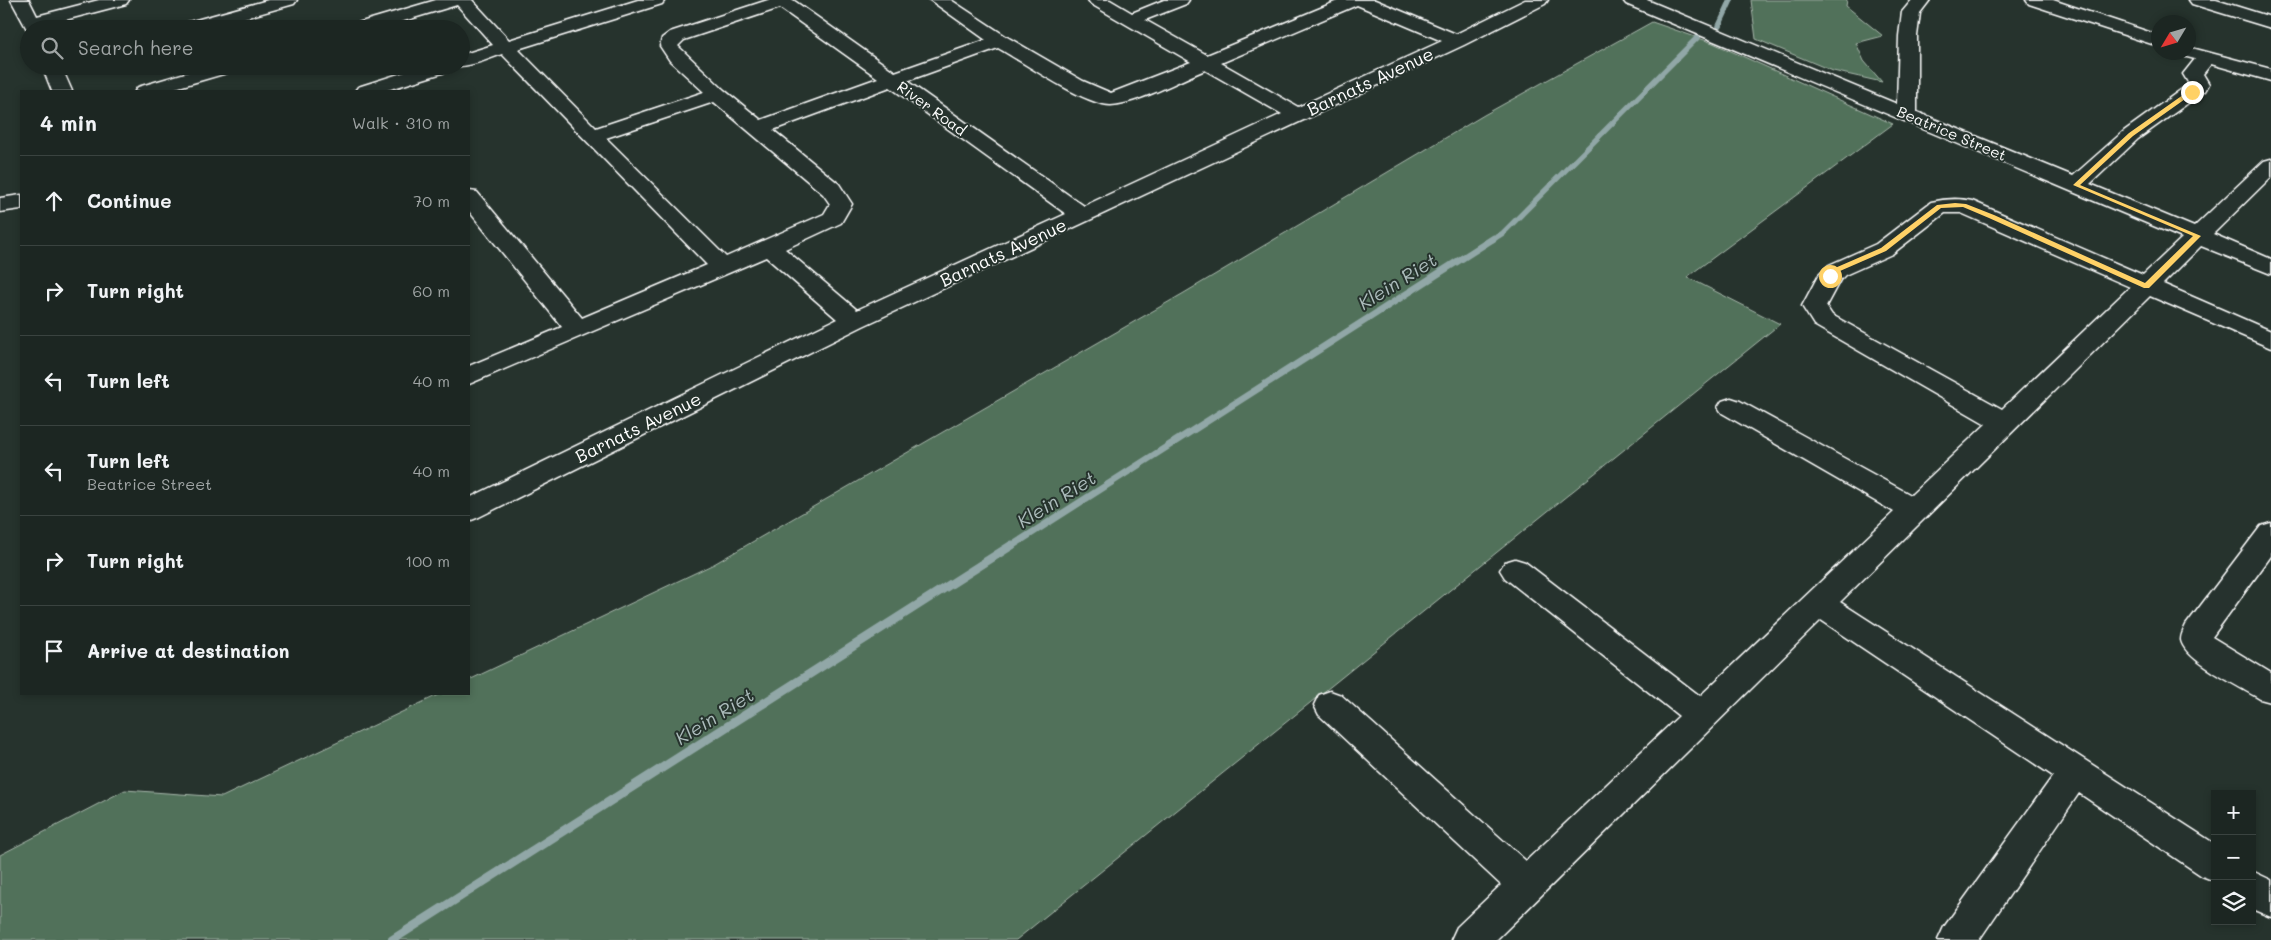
<!DOCTYPE html>
<html lang="en">
<head>
<meta charset="utf-8">
<style>
  :root { --surface:#1c2622; --page:#29322f; --text:#f1f3f6; --muted:#a0a5a5; --line:#3a4340 }
  body { margin:0; font-family:Mali,sans-serif; background:var(--page); color:var(--text) }
  .controls { position:absolute; right:15px; bottom:15px; display:grid; overflow:hidden; border-radius:0px; box-shadow:0 2px 8px #0003 }
  .controls button { width:45px; height:45px; display:grid; place-items:center; padding:0; border:0; border-bottom:1px solid var(--line); background:var(--surface); color:var(--text); font:25px sans-serif }
  .compass { position:absolute; left:2151px; top:15px; width:45px; height:45px; border-radius:50%; background:var(--surface); box-shadow:0 2px 8px #0003; rotate:232deg }
  .stop { position:absolute; width:15px; height:15px; margin:-11px; border:4px solid #ffd166; border-radius:50%; background:#fff }
  .stop.end { background:#ffd166; border-color:#fff; box-shadow:0 1px 5px #0008 }
  .list { margin:0; padding:0; list-style:none }
  h2 { display:flex; justify-content:space-between; align-items:center; height:65px; margin:0; padding:0 20px; font-size:21px }
  h2 small { font-size:16px; font-weight:400; color:var(--muted) }
  .list li { display:grid; grid-template-columns:32px 1fr auto; gap:15px; align-items:center; box-sizing:border-box; height:90px; padding:0 20px; border-top:1px solid var(--line) }
  .list b { display:block; font-size:19px; white-space:nowrap }
  .list p { margin:0; font-size:16px; white-space:nowrap; color:var(--muted) }
  .list em { font-size:16px; font-style:normal; color:var(--muted) }
  .icon { flex:none; width:28px; height:28px; fill:none; stroke:currentColor; stroke-width:2; stroke-linecap:round; stroke-linejoin:round }
  .map { position:relative; flex:none; width:2271px; height:940px; overflow:hidden }
  .search { position:absolute; background:var(--surface); box-shadow:0 2px 8px #0003; left:20px; top:20px; width:450px; height:55px; display:flex; align-items:center; gap:12px; box-sizing:border-box; padding:0 18px; border-radius:28px; color:var(--muted); font-size:19px }
  .panel { position:absolute; background:var(--surface); box-shadow:0 2px 8px #0003; left:20px; top:90px; width:450px; height:605px; border-radius:0px }
  .map>svg:first-child { display:block }
</style>
</head>
<body>
<div class="map">
<svg width="2271" height="940" viewBox="0 0 2271 940">
  <rect width="100%" height="100%" fill="#26332d"/>
  <filter id="ink" filterUnits="userSpaceOnUse"><feTurbulence type="fractalNoise" baseFrequency=".02" numOctaves="2"/><feDisplacementMap in="SourceGraphic" scale="10" xChannelSelector="R" yChannelSelector="G"/><feConvolveMatrix kernelMatrix="1 2 1 2 8 2 1 2 1" color-interpolation-filters="sRGB"/></filter>
  <g filter="url(#ink)">
    <!-- green -->
    <path fill="#51715a" stroke="#a8b8ac" d="M1751,0H1847L1846,6L1883,36L1856,43L1864,61L1882,82L1833,71L1756,39Z
      M1652,22L1713,43L1893,124L1687,277L1780,324L1016,940H0V855L125,790L222,797L440,694H469V680L714,564L1184,293L1484,115Z"/>
    <g fill="none" stroke-linecap="round" stroke-linejoin="round">
      <!-- stream-far2 -->
      <path stroke="#91a7a7" stroke-width="5.5" d="M1719,26L1731,0
        M1492,240L1503,233L1698,37"/>
      <!-- stream-far1 -->
      <path stroke="#91a7a7" stroke-width="7" d="M1010,547L1494,238"/>
      <!-- stream -->
      <path stroke="#91a7a7" stroke-width="9" d="M392,940L1012,545"/>
      <defs>
        <path id="street" d="M11,0H29L37,16L99,0H129L126,4L42,26L43,29H29V33Z
          M268,0H297L294,4L205,29H175L178,25Z
          M436,0H472L509,40L638,0H665L662,4L518,49L596,128L704,92L670,61L660,46L662,38L670,32L768,0H793L895,72L986,40L930,0H951L1007,37L1083,81L1111,93L1191,62L1091,4L1088,0H1110L1132,13L1164,0H1189L1186,4L1145,20L1207,55L1340,0H1375L1456,34L1525,0H1548L1545,4L1464,45L863,326L479,517L469,521V498L837,319L766,257L469,384V366L562,327L469,211V191L477,192L582,318L707,265L502,54C488,59 473,66 459,66H461V55L493,45L457,5L377,29H348L351,25ZM1357,5L1442,41L1298,107L1221,63ZM780,8L878,78L761,120L724,90L678,46L684,40ZM998,48C1023,62 1086,106 1111,105C1137,104 1180,80 1205,70L1282,114L1084,206L907,81ZM890,87L1066,214L857,310L785,249L841,223L852,204L839,184L773,130ZM714,102L823,194L830,204L824,214L726,257L606,138Z
          M1623,0H1647L1897,104L1899,36L1902,12L1912,0H1930L1920,13L1917,36V112L2073,176L2124,131L2189,84L2183,74L2195,59L2183,56L2181,52H2188V47L2271,69V81L2211,64L2203,74L2209,84L2205,91L2138,139L2090,184L2194,227L2264,161L2271,159V177L2213,234L2271,259V274L2201,246L2163,284L2271,331V348L2150,296L1840,602L2215,844V881L2202,876L2079,793L1979,940H1938L1944,927L2053,776L1821,620L1496,940H1451L1457,927L1501,885L1319,715L1314,705L1319,695L1330,691L1341,695L1526,861L1679,716L1505,578L1500,570L1505,562L1515,559L1525,562L1700,696L1894,512L1722,413L1718,407L1722,401L1731,398L1740,401L1911,495L1986,424L1814,325L1802,306L1818,276L1829,265L1876,244L1931,202C1944,199 1959,198 1972,201L2143,275L2182,238L1626,4ZM1945,213H1961L2130,287L2002,409L1832,315L1826,306L1840,280L1845,275L1892,254Z
          M2026,0H2053L2158,35V46L2029,4Z
          M2189,0H2216L2271,17V28L2192,4Z
          M42,66H61L72,91H52Z
          M209,66H239L237,70L165,91H135L138,87Z
          M424,66H454L452,70L384,91H355L358,87Z
          M21,195V209L0,212V198Z
          M2271,523V556L2212,637L2271,673V702L2260,699C2241,687 2185,661 2181,640C2181,634 2184,630 2186,625L2261,526Z
          M2252,871L2271,880V917L2252,909Z"/>
      </defs>
      <!-- street casing -->
      <use href="#street" stroke="#fff" stroke-width="3"/>
      <!-- street -->
      <use href="#street" fill="#26332d" fill-rule="evenodd"/>
    </g>
  </g>
  <!-- route -->
  <path fill="#ffd166" d="M2190,90L2195,92L2133,136L2080,185L2201,236L2149,288H2144L1989,218L1963,207L1941,208L1886,251L1840,271L1832,278L1826,276L1835,268L1881,248L1937,205L1955,203L1966,204L1994,215L2145,283L2193,236L2073,185L2129,133Z"/>
  <g text-anchor="middle" dominant-baseline="central" stroke-width="4" stroke-linejoin="round" paint-order="stroke">
    <!-- far-street labels -->
    <g font-size="15" fill="#fff" stroke="#26332d">
      <text transform="translate(932 108) rotate(36)">River Road</text>
      <text transform="translate(1952 133) rotate(23)">Beatrice Street</text>
    </g>
    <!-- street labels -->
    <g font-size="18" fill="#fff" stroke="#26332d">
      <text transform="translate(1370 81) rotate(-25)">Barnats Avenue</text>
      <text transform="translate(1003 252) rotate(-25)">Barnats Avenue</text>
      <text transform="translate(638 427) rotate(-26)">Barnats Avenue</text>
    </g>
    <!-- water labels -->
    <g font-size="19" font-style="italic" fill="#adbdbd" stroke="#26332d">
      <text transform="translate(1397 281) rotate(-32)">Klein Riet</text>
      <text transform="translate(1056 499) rotate(-32)">Klein Riet</text>
      <text transform="translate(714 716) rotate(-32)">Klein Riet</text>
    </g>
  </g>
</svg>
<div class="controls">
<button>+</button>
<button>−</button>
<button><svg class="icon" aria-label="layers" viewBox="0 0 24 24"><path d="M12 4l9 5-9 5-9-5zM3 14l9 5 9-5"/></svg></button>
</div>
<svg class="compass" viewBox="-18 -18 36 36"><path d="M0-13l5 13h-10z" fill="#e53935"/><path d="M0 13l5-13h-10z" fill="#a0a5a5"/></svg>
<div class="stop" style="left:1830px;top:276px"></div>
<div class="stop end" style="left:2192px;top:92px"></div>
<div class="search"><svg class="icon" aria-label="search" viewBox="0 0 24 24"><circle cx="10" cy="10" r="6"/><path d="M15 15l6 6"/></svg>Search here</div>
<section class="panel">
<h2>4 min<small>Walk · 310 m</small></h2>
<ul class="list">
<li><svg class="icon" aria-label="ahead" viewBox="0 0 24 24"><path d="M12 20V5M6 11l6-6 6 6"/></svg><div><b>Continue</b></div><em>70 m</em></li>
<li><svg class="icon" aria-label="right" viewBox="0 0 24 24"><path d="M7 20v-9h11M14 6l5 5-5 5"/></svg><div><b>Turn right</b></div><em>60 m</em></li>
<li><svg class="icon" aria-label="left" viewBox="0 0 24 24"><path d="M17 20v-9H6M10 6l-5 5 5 5"/></svg><div><b>Turn left</b></div><em>40 m</em></li>
<li><svg class="icon" aria-label="left" viewBox="0 0 24 24"><path d="M17 20v-9H6M10 6l-5 5 5 5"/></svg><div><b>Turn left</b><p>Beatrice Street</p></div><em>40 m</em></li>
<li><svg class="icon" aria-label="right" viewBox="0 0 24 24"><path d="M7 20v-9h11M14 6l5 5-5 5"/></svg><div><b>Turn right</b></div><em>100 m</em></li>
<li><svg class="icon" aria-label="arrive" viewBox="0 0 24 24"><path d="M6 21V4h12l-3 4 3 4H6"/></svg><div><b>Arrive at destination</b></div></li>
</ul>
</section>
</div>
</body>
</html>
